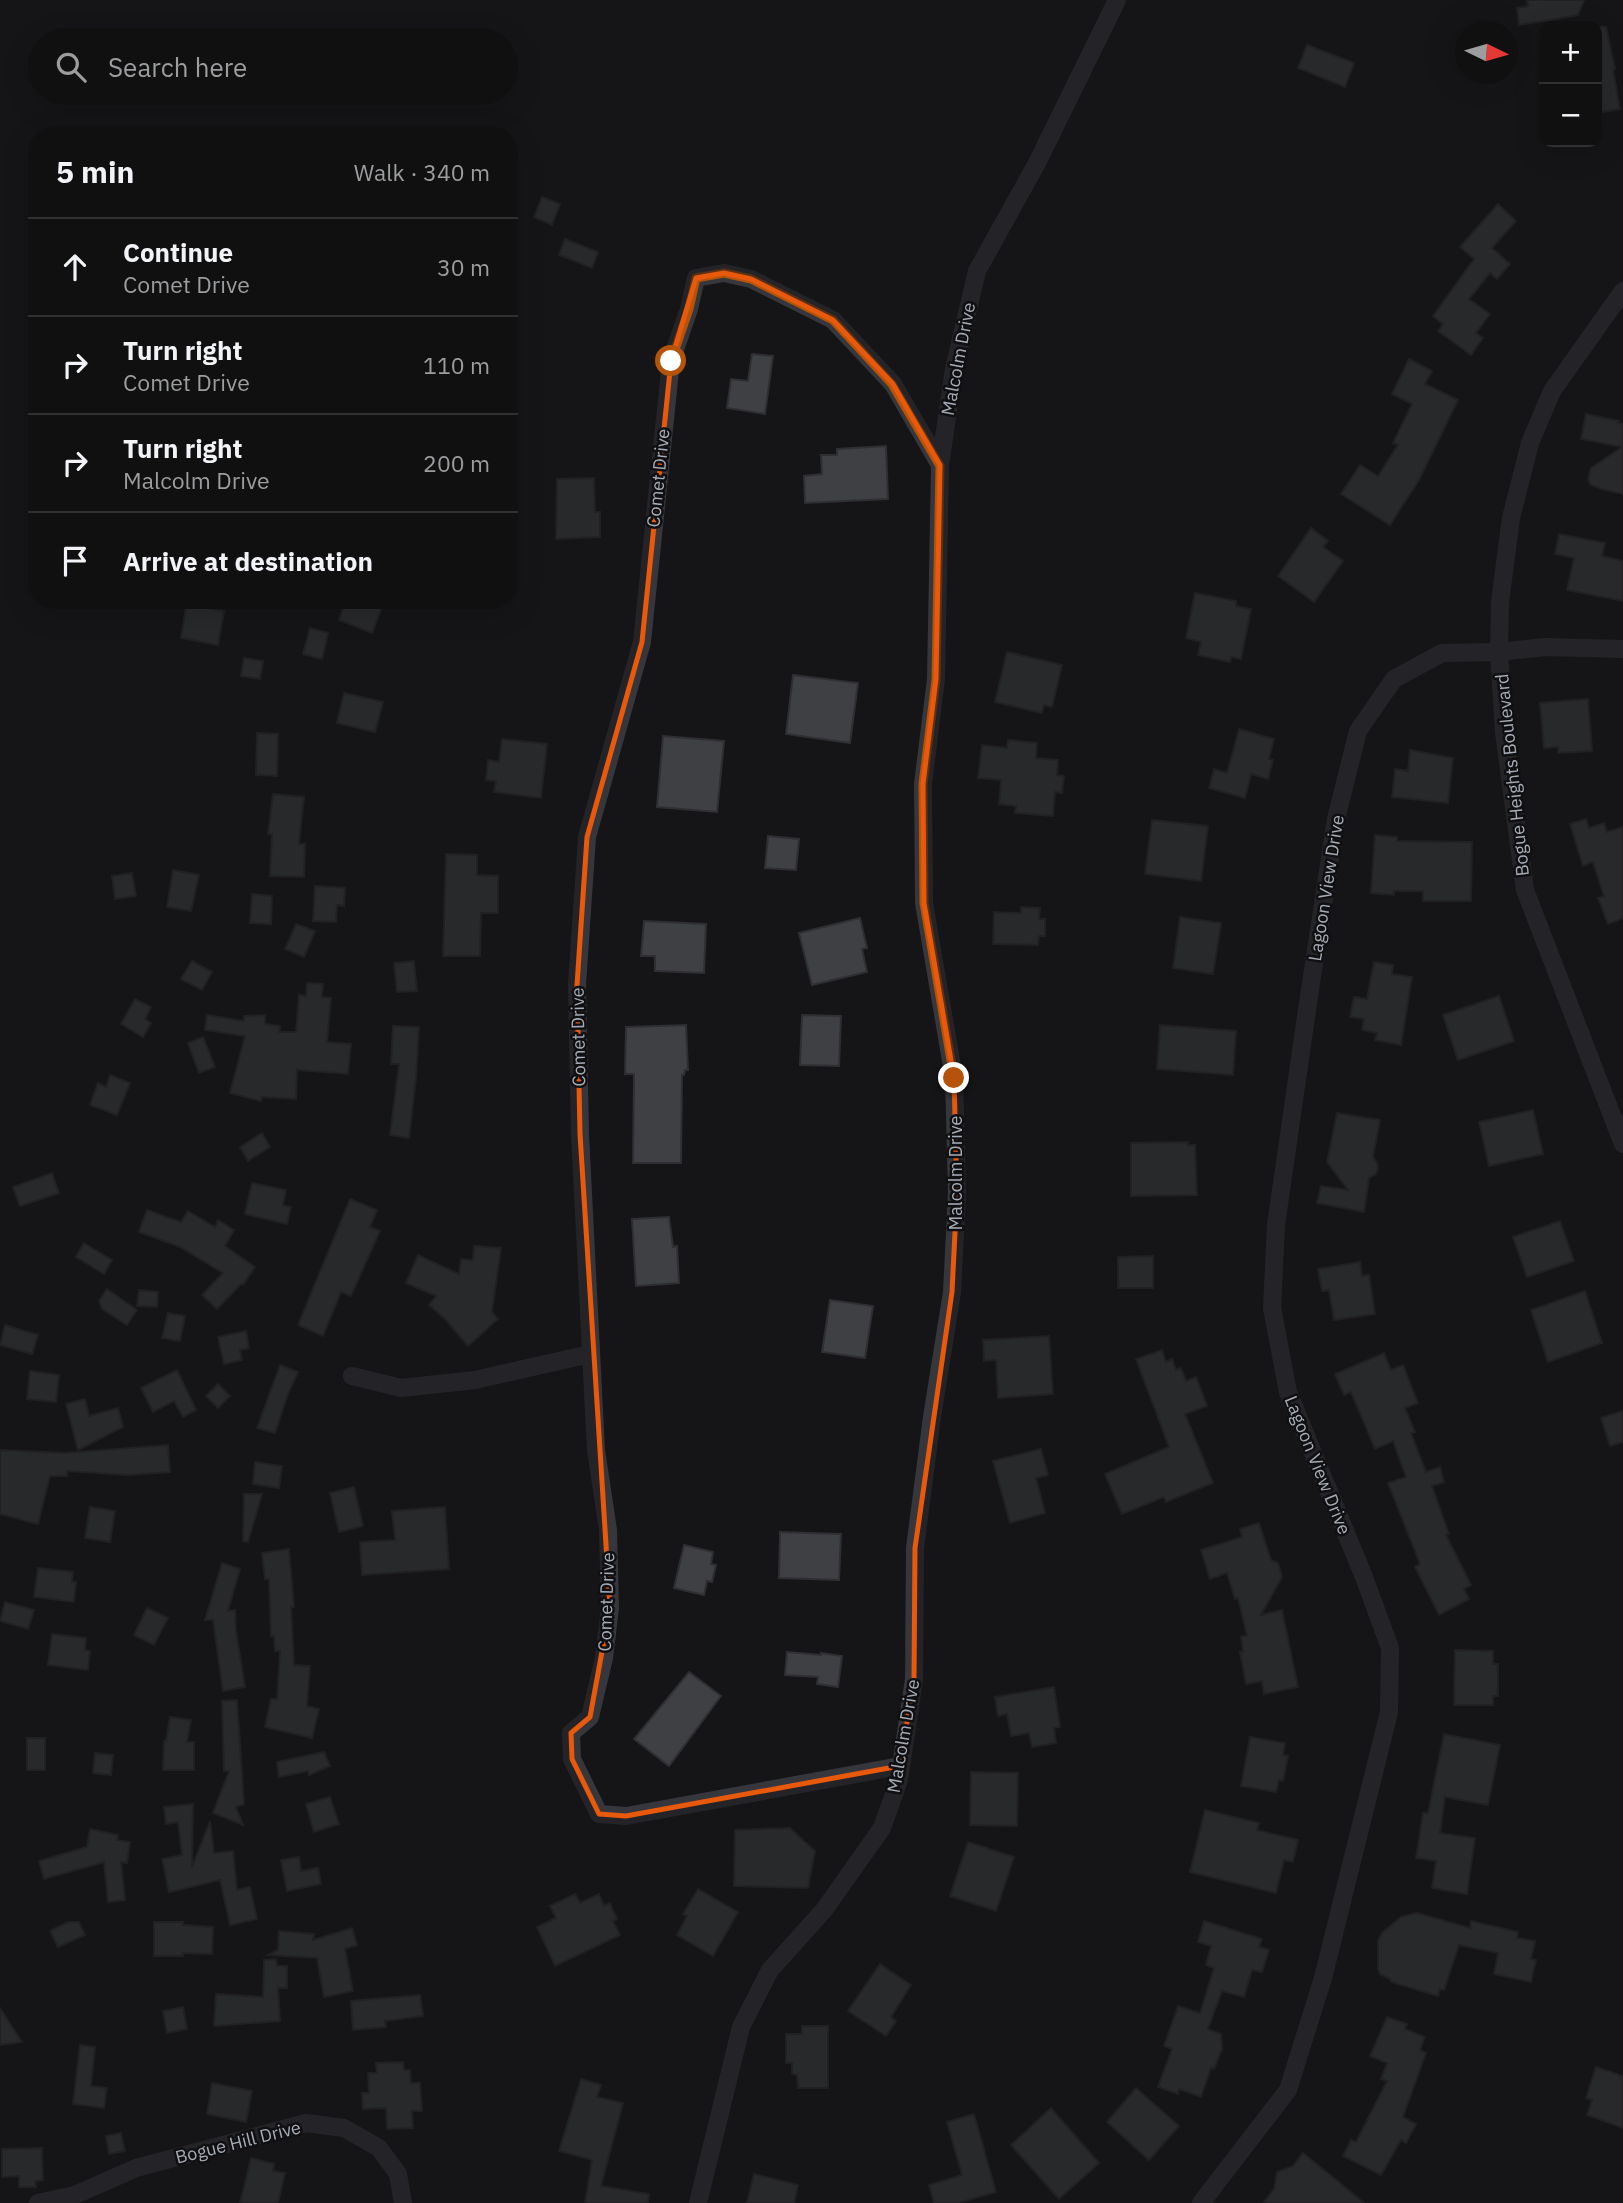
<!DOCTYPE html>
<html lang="en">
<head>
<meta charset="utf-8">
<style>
  :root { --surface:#101011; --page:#19191a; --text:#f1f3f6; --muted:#9c9d9f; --line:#303031 }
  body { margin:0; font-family:"IBM Plex Sans",sans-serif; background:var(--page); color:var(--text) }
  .controls { position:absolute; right:21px; top:21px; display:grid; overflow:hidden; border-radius:14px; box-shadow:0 7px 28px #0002 }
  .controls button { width:63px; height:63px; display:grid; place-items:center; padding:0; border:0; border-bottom:2px solid var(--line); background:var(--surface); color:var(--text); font:35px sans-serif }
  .compass { position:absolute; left:1455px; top:21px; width:63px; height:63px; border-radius:50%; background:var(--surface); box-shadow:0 7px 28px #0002; rotate:95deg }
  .stop { position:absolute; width:21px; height:21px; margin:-16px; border:5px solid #b45309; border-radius:50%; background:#fff }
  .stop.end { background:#b45309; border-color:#fff; box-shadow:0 2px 7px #0008 }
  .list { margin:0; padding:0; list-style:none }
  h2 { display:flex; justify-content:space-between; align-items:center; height:91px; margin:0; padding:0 28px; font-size:30px }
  h2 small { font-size:23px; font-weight:400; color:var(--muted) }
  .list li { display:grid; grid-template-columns:46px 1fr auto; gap:21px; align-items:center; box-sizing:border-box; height:98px; padding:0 28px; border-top:2px solid var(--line) }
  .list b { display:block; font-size:26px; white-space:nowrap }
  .list p { margin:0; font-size:23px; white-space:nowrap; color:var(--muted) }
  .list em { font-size:23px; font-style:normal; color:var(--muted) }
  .icon { flex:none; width:38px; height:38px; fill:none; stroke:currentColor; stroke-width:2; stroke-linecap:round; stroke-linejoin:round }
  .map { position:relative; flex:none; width:1623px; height:2203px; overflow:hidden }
  .search { position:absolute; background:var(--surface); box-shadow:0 7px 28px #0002; left:28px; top:28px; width:490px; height:77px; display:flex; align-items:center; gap:18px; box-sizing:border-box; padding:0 24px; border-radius:38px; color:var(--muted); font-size:26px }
  .panel { position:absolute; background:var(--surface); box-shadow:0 7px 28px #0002; left:28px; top:126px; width:490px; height:483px; border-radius:28px }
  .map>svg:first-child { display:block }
</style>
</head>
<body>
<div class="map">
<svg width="1623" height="2203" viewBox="0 0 1623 2203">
  <rect width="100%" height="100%" fill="#151517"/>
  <!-- building -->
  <path fill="#3f4044" stroke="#2f2f33" stroke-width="2" d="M1527,0H1584L1578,15L1519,25L1517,8L1528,6Z
    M1597,27H1606L1615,69L1613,70L1620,109L1597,113Z
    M1307,45L1354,63L1345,87L1298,68Z
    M542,197L560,204L552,225L534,217Z
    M1498,204L1516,221L1492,248L1510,264L1497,279L1490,273L1469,299L1490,314L1476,333L1483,338L1471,355L1438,331L1443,324L1433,316L1474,259L1460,247Z
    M565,239L598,252L592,268L559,255Z
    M752,354L773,356L765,414L727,408L731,379L748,381Z
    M1409,359L1432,371L1425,384L1458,400L1419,480L1390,525L1341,494L1360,465L1378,476L1398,445L1393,443L1412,404L1392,394Z
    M1586,414L1619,421L1618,423L1623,424V494L1602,489L1591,485L1588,479L1591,468L1622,447L1581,439Z
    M886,446L888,499L805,503L804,476L822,474L821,455H837V449Z
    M594,478L595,512H600V537L556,539L557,479Z
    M1311,528L1328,541L1323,547L1343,561L1314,602L1278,576Z
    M1559,534L1605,543L1602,556L1623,561V601L1567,590L1574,558L1555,554Z
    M1195,593L1236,601V606L1251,609L1241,659L1231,657L1230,662L1198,655L1201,642L1186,638Z
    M187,600H212L211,609L224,611L218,645L181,638Z
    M346,600H385L372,633L339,620Z
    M310,628L328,633L322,659L303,654Z
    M1007,652L1062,665L1052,707L1044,705L1042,713L995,702Z
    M244,658L263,661L260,679L241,676Z
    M793,675L858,683L850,743L786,734Z
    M344,693L383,702L375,732L337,723Z
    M1588,699L1592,751L1558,753V747L1544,748L1540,703Z
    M1239,729L1274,739L1269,759L1273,760L1268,779L1251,774L1245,798L1209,788L1214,769L1227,773Z
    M257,733L278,734L277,776L256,775Z
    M663,736L724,741L717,812L657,807Z
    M502,739L547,744L541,798L494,792L496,781L486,780L488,760L499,762Z
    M1008,740L1037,743L1036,758L1058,760L1057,775L1064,776L1062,793L1055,792L1053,816L1015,813L1016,806L999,804L1001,780L978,778L982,745L1007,748Z
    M1410,750L1453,758L1448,803L1392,797L1395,769L1408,771Z
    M273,794L304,797L299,844H305L304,877L270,876L272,834H268Z
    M1586,819L1589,828L1604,823L1607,832L1623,827V918L1608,924L1598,898L1604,896L1593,862L1583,866L1570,824Z
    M1152,820L1208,826L1201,881L1145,874Z
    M1375,835L1397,837V841L1472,842L1471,901H1423V891H1394V895L1371,893Z
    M768,836L799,839L796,870L765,868Z
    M446,854L477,855V875L498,876V913H481L480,956H443Z
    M173,870L199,875L191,911L167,907Z
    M132,873L136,896L115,899L112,876Z
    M315,886L345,888L344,906L337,905L336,922L313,921Z
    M252,894L272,896L271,924L250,923Z
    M1021,907L1040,908L1039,919H1045V936H1039L1038,945L993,944L994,912L1021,913Z
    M1180,917L1221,923L1213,974L1173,968Z
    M860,918L867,948L862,949L867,972L812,985L799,933Z
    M644,921L706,924L704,973L655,971V956H641Z
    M296,924L315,931L304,957L285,949Z
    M192,961L212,972L202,990L181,979Z
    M414,961L417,991L397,992L394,963Z
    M1374,962L1393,965L1392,974L1412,977L1401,1045L1375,1040L1377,1033L1362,1030L1364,1019L1350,1017L1354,997L1367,999Z
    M307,983L323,984L322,997L331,998L327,1042L351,1044L348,1074L297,1070L296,1099L262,1097L261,1101L230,1093L245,1036L205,1030L207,1015L244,1021V1016L265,1015V1024L280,1026L279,1032H296L299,995L306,996Z
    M1499,996L1514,1041L1458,1060L1443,1015Z
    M135,999L151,1007L145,1019L151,1023L143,1037L121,1024Z
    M802,1015L841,1016L839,1066L800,1065Z
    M686,1025L688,1070H685L684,1075H682L681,1163H633L634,1074H625L626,1027Z
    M1160,1025L1236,1031L1233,1075L1157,1069Z
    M393,1026L419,1027L416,1078L409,1138L390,1135L399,1064H391Z
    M203,1037L215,1067L199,1073L188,1043Z
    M110,1075L130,1083L117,1115L90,1105L98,1083L106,1087Z
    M1533,1110L1543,1154L1489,1166L1479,1122Z
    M1337,1113L1380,1120L1373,1157L1377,1163L1378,1168L1376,1174L1369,1178L1364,1212L1317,1203L1321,1186L1348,1190L1327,1162Z
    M262,1133L270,1147L248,1161L240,1147Z
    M1188,1142V1145H1195L1197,1195L1131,1196V1143Z
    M52,1173L59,1193L20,1206L13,1187Z
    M252,1183L286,1190L283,1205L291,1207L287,1224L245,1214Z
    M350,1199L377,1210L370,1227L380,1231L351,1296L341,1292L323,1336L298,1325Z
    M147,1210L181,1222L188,1211L215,1227L218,1220L234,1230L225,1246L255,1267L243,1285L241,1284L217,1309L202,1295L223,1273L180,1247L139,1232Z
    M669,1217L673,1247L677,1246L679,1283L636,1286L632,1219Z
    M1560,1221L1574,1261L1527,1277L1513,1237Z
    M84,1243L112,1260L104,1274L76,1257Z
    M474,1246L501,1248L492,1312L498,1319L468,1346L445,1319L429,1305L436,1296L406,1283L418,1255L459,1274L461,1259L473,1260Z
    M1153,1256V1288H1118V1257Z
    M1360,1262L1362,1276L1369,1275L1375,1314L1334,1320L1329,1290L1322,1291L1318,1269Z
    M107,1289L137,1310L127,1325L102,1309L99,1301Z
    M139,1290L158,1292L157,1307L137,1306Z
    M1585,1291L1602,1343L1548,1362L1531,1310Z
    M830,1300L873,1306L865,1358L822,1352Z
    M168,1313L185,1316L180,1341L162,1338Z
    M5,1325L38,1335L32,1354L0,1345Z
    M246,1331L249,1348L240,1350L242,1360L224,1364L218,1337Z
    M1049,1336L1053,1394L998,1398L996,1360L984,1361L983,1340Z
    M1162,1350L1166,1362L1172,1359L1176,1370L1181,1368L1186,1381L1196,1377L1207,1406L1185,1414L1213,1483L1166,1502L1164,1497L1122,1514L1105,1474L1169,1447L1136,1359Z
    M1384,1353L1391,1370L1403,1365L1418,1403L1405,1408L1415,1432L1411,1433L1426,1472L1440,1467L1444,1482L1432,1486L1449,1534L1446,1535L1471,1585L1464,1589L1469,1599L1439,1615L1415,1567L1420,1564L1388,1483L1406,1477L1393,1441L1375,1449L1351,1392L1344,1395L1335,1374Z
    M280,1365L298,1372L288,1394L275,1433L257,1428Z
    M177,1370L196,1410L183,1417L174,1401L153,1412L141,1388Z
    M30,1371L59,1375L56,1402L27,1399Z
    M218,1384L230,1396L218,1408L206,1396Z
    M85,1399L89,1416L118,1408L123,1427L78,1450L66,1404Z
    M1623,1411V1442L1610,1446L1601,1418Z
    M168,1445L170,1472L128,1475L67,1471V1476H50L38,1524L0,1514V1450L65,1453Z
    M1041,1449L1048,1475L1036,1478L1045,1513L1010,1523L993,1461Z
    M255,1462L282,1466L279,1488L253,1484Z
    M354,1487L363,1526L339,1532L330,1493Z
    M244,1494H262L248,1542L243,1541Z
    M90,1507L115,1511L110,1542L85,1538Z
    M445,1507L449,1569L362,1575L360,1542L395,1540L392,1511Z
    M1259,1523L1271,1560L1278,1563L1282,1577L1261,1615L1282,1610L1298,1687L1264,1694L1262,1681L1246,1684L1240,1652L1243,1651L1241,1637L1247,1635L1238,1598L1235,1599L1227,1573L1210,1579L1201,1550L1242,1537L1240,1529Z
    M780,1532L841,1534L839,1580L779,1578Z
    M684,1545L713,1552L711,1564L716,1565L712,1582L707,1581L704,1595L674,1588Z
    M289,1549L294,1607H291L294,1665L310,1666L307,1706L319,1709L312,1738L265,1727L271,1699H277L280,1651H275L274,1636H271L269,1579H265L262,1553Z
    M222,1563L240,1569L228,1611L235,1610L236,1631L245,1687L223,1691L213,1620H205Z
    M38,1568L73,1572L72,1582H76L74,1602L34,1597Z
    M5,1602L34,1610L28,1629L0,1621Z
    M147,1608L168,1618L154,1645L134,1635Z
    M52,1634L86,1638L85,1650L90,1651L88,1670L48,1665Z
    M1455,1650L1493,1651V1664H1498V1696H1493V1705H1454Z
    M787,1652L821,1655V1653L842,1656L838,1687L817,1684L818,1677L785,1675Z
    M689,1672L721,1696L669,1766L634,1739Z
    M1054,1687L1060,1727L1054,1728L1056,1743L1032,1747L1029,1733L1011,1736L1007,1714L998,1716L995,1697Z
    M237,1700L244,1804L236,1807L243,1825L213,1813L229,1771H224L222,1701Z
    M170,1717L191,1720L187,1742H194V1770H163L164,1741H166Z
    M1444,1734L1500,1745L1488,1805L1445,1797L1440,1833L1475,1838L1467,1894L1432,1888L1436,1861L1416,1858L1423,1813H1428Z
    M1250,1737L1285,1743L1283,1755L1288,1756L1283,1781L1279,1780L1276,1792L1241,1786Z
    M27,1738H45V1770H27Z
    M324,1752L330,1766L309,1775L308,1771L279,1777L277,1762Z
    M95,1753L113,1755L111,1775L93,1773Z
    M971,1772L1018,1773L1017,1826L970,1825Z
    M330,1797L339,1824L314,1832L306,1804Z
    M193,1804L192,1867L210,1821L214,1853L233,1851L237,1890L250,1887L257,1919L230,1925L220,1880L169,1892L162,1859L182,1855L178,1822L166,1824L164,1807Z
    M1205,1810L1259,1823L1257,1830L1298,1840L1293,1862L1284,1860L1276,1893L1190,1872Z
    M790,1828L815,1851L808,1888L734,1886L735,1830Z
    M90,1829L118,1835L117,1840L130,1842L127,1863L121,1862L125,1900L108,1902L104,1862L44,1879L39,1861L87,1847Z
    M968,1842L1014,1857L996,1911L950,1896Z
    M299,1857L301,1871L318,1868L321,1884L287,1891L281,1860Z
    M698,1889L738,1912L713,1956L677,1935L687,1916L683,1914Z
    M575,1894L580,1903L599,1894L604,1906L610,1903L617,1919L613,1921L620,1935L555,1966L537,1927L556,1918L550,1906Z
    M1417,1913L1470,1928L1471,1921L1518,1932L1517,1938L1535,1941L1531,1959L1536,1960L1531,1982L1494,1974L1498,1953L1459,1945L1444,1990L1440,1989L1438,1996L1391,1982L1390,1979L1380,1974L1378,1969V1941L1382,1933L1401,1917Z
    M1204,1921L1262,1939L1259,1947L1269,1950L1262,1972L1252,1970L1244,1997L1222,1991L1208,2029L1221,2034L1222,2049L1214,2069L1211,2068L1201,2097L1179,2089L1178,2094L1158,2087L1172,2049L1164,2046L1178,2006L1200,2013L1214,1968L1206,1965L1211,1946L1198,1942Z
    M68,1922H79L85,1935L58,1947L50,1931Z
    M154,1922H183V1925L213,1927L212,1954L183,1953V1956H154Z
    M352,1928L357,1945L345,1949L353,1991L324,1997L317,1958L268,1955L278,1950L279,1931L314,1934L313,1940Z
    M276,1959L277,1966H287V1988H278L280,2021L214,2026L216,1994L263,1997L264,1960Z
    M880,1964L911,1985L891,2017L896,2021L886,2036L848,2011Z
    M420,1995L423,2016L385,2021L386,2027L353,2030L351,2001Z
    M183,2007L187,2029L167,2033L163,2011Z
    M0,2008L22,2042L0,2045Z
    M1387,2017L1407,2024L1405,2029L1425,2037L1420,2050L1426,2053L1403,2117L1416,2124L1406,2143L1401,2140L1381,2175L1343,2156L1351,2140L1356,2142L1387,2081L1381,2079L1387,2063L1370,2056Z
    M802,2026H828V2088H798L797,2075L792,2074V2063H786V2034H802Z
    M80,2045L95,2047L91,2086L107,2088L104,2108L73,2104Z
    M403,2062L404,2070H410L411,2083H420L422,2111H412L413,2128L387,2129L386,2108L363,2109L362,2093H369L368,2073H377L376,2063Z
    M1596,2067L1623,2076V2128L1587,2115L1592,2100L1586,2098Z
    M581,2079L601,2085L597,2097L623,2103L601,2186L649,2194L648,2203H585L592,2160L559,2151Z
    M212,2083L252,2091L246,2122L207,2114Z
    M1136,2088L1179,2126L1149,2160L1107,2122Z
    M1051,2108L1099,2163L1059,2199L1011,2145Z
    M974,2114L996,2192L958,2203H934L929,2185L962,2175L947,2122Z
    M121,2133L125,2151L109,2154L106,2136Z
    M42,2148L43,2180L35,2181L36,2187H19V2176L2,2177V2149Z
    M1303,2153L1340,2183L1364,2203H1263L1274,2189L1277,2172L1293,2166Z
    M251,2158L274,2164L273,2171L285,2173L278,2203H240Z
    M754,2174L798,2185L794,2203H747Z"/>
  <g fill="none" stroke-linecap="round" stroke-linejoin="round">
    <!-- street -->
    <path stroke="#36373c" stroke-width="18" d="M1623,291L1552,391L1530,443L1511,518L1500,602L1499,652L1504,732L1525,890L1623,1144
      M352,1376L401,1388L475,1380L590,1354
      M900,1766L626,1816L599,1814L572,1759L571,1733L590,1717L604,1658L610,1608L608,1530L596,1450L580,1134L577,985L587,837L642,642L671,361L689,309L696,278L724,273L751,279L833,320L893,384L940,465
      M38,2203L75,2195L136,2168L306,2123L344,2128L379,2148L398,2174L403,2203
      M698,2203L741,2027L770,1970L824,1910L882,1828L899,1780L914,1679L915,1548L932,1417L952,1292L957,1193L954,1078L924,903L923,784L936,679L940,465L954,369L977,271L1037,163L1117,0
      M1201,2203L1288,2090L1323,1978L1389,1712L1390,1648L1364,1577L1288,1392L1272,1308L1276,1225L1309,996L1336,819L1358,731L1394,679L1442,653L1499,652L1545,647L1623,649"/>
  </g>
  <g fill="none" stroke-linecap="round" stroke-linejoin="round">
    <!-- route -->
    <path stroke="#b45309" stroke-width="9" d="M671,361L689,309L696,278L724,273L751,279L833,320L892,384L940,466L936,680L923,784L924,903L954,1078"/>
  </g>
  <!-- marked area -->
  <path d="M0 0H1623V2203H0ZM724,273L751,279L833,320L893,384L940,465L936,679L923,784L924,903L954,1078L957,1193L952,1292L915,1548L914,1679L900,1766L626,1816L599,1814L572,1759L571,1733L590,1717L610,1608L580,1134L577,985L587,837L642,642L671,361L696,278Z" fill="#151517" fill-opacity=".55" fill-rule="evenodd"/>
  <path fill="none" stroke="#e8590c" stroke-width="5" stroke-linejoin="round" d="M724,273L751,279L833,320L893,384L940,465L936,679L923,784L924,903L954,1078L957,1193L952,1292L915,1548L914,1679L900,1766L626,1816L599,1814L572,1759L571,1733L590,1717L610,1608L580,1134L577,985L587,837L642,642L671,361L696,278Z"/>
  <g text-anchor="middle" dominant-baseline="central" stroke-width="5" stroke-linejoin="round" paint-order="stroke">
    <!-- street labels -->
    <g font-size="18" fill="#a7acb7" stroke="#101012">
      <text transform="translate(958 359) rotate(-79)">Malcolm Drive</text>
      <text transform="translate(658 478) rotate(-84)">Comet Drive</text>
      <text transform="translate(1512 775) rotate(-96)">Bogue Heights Boulevard</text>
      <text transform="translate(1326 888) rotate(-81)">Lagoon View Drive</text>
      <text transform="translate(578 1037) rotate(-91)">Comet Drive</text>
      <text transform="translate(955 1173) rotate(-90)">Malcolm Drive</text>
      <text transform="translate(1318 1465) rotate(68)">Lagoon View Drive</text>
      <text transform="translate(606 1602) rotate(-88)">Comet Drive</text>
      <text transform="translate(903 1736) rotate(-80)">Malcolm Drive</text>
      <text transform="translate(238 2142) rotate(-14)">Bogue Hill Drive</text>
    </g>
  </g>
</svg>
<div class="controls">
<button>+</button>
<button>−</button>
</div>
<svg class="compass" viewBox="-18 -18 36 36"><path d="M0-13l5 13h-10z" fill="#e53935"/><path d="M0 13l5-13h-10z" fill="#9c9d9f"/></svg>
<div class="stop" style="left:671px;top:361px"></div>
<div class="stop end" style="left:954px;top:1078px"></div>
<div class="search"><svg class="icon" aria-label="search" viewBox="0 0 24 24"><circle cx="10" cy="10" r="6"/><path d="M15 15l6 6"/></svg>Search here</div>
<section class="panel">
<h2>5 min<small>Walk · 340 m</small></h2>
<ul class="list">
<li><svg class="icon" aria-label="ahead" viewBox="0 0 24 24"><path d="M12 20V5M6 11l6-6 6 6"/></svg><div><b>Continue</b><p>Comet Drive</p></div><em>30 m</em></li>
<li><svg class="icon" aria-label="right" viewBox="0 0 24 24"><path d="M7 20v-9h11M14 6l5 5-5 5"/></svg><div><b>Turn right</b><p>Comet Drive</p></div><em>110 m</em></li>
<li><svg class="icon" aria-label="right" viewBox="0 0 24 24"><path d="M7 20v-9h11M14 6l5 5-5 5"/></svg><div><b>Turn right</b><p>Malcolm Drive</p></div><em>200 m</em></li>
<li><svg class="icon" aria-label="arrive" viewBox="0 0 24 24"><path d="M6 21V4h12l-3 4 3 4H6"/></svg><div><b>Arrive at destination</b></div></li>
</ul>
</section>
</div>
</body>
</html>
